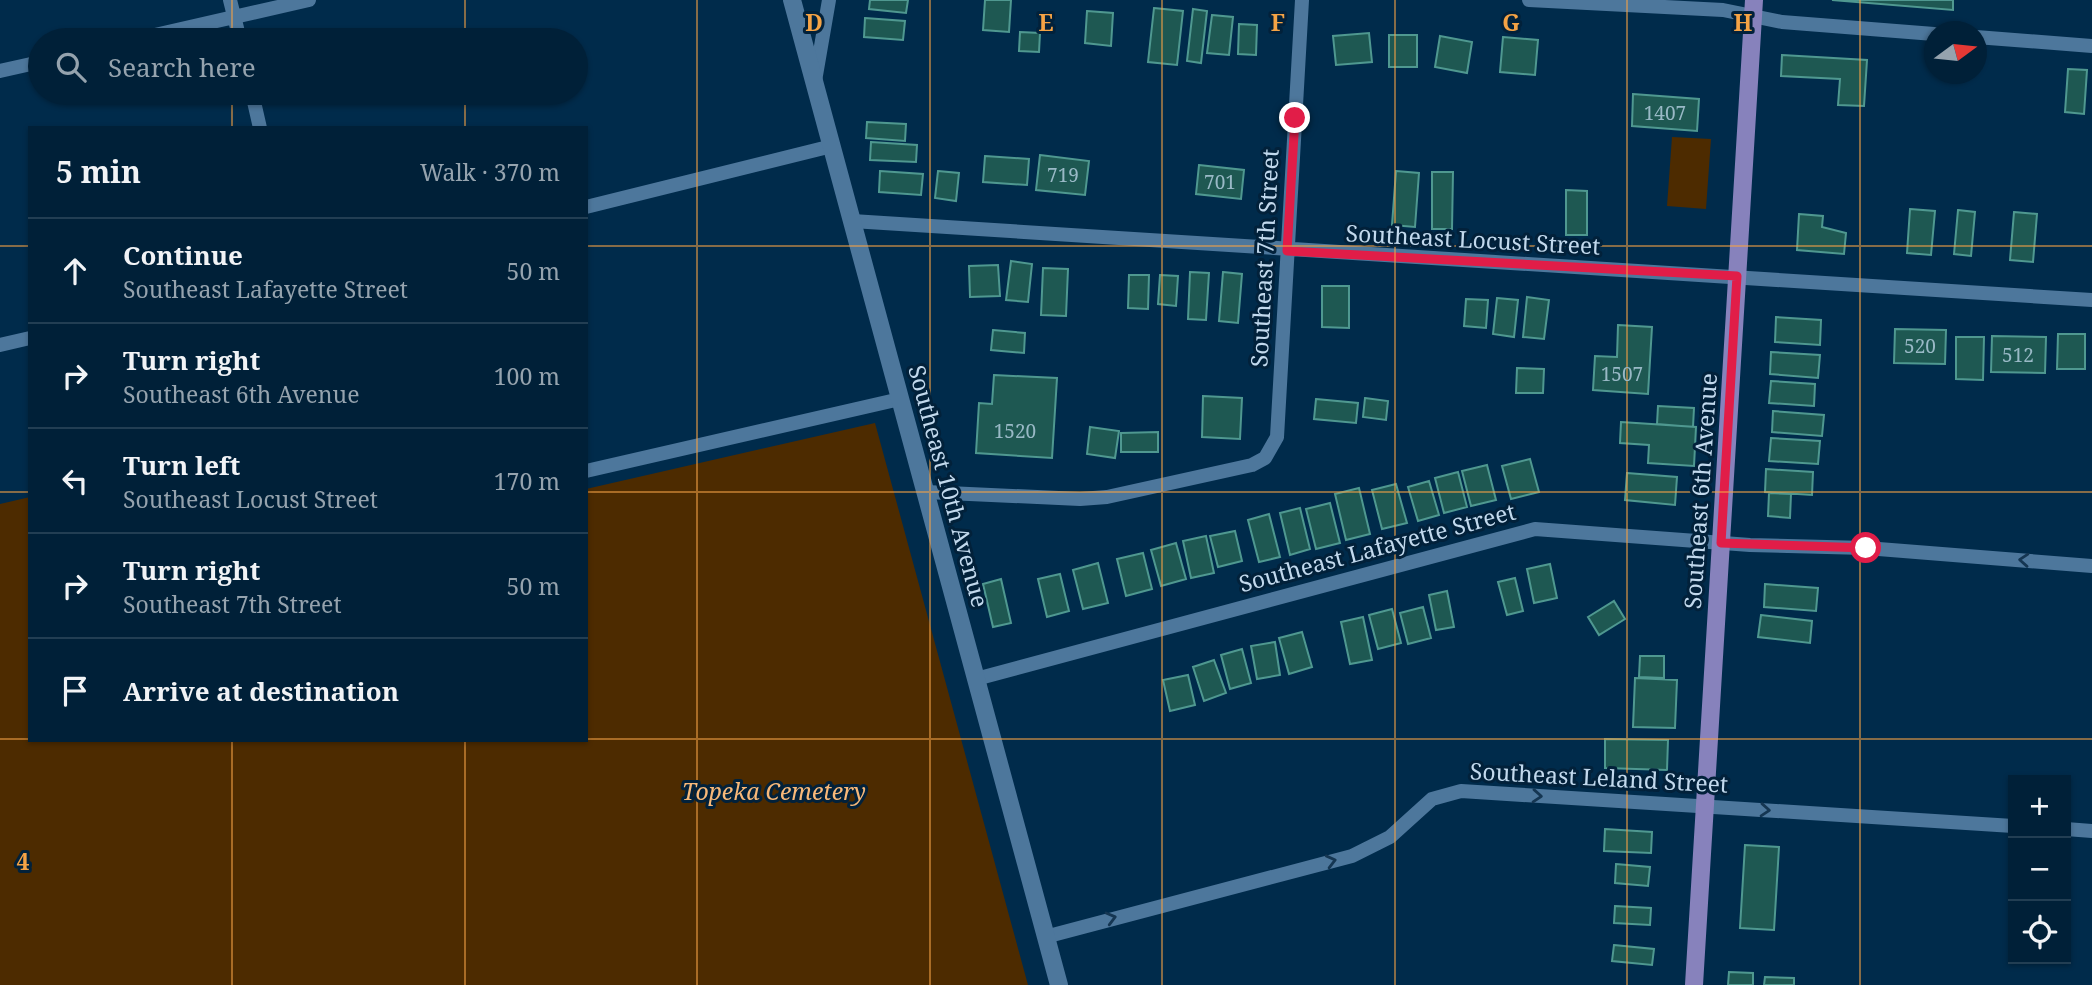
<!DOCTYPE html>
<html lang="en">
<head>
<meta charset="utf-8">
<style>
  :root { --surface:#002038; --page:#0e2d43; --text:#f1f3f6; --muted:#95a3ae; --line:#223e53 }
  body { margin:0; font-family:"Noto Serif",serif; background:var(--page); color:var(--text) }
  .controls { position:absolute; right:21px; bottom:21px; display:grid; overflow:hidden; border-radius:0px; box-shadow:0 2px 5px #0004 }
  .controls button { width:63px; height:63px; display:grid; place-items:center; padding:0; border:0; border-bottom:2px solid var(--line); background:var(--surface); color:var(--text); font:35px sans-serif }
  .compass { position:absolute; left:1924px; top:21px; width:63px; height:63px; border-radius:50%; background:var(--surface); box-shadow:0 2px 5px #0004; rotate:75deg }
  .stop { position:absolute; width:21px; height:21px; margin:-16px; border:5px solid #e11d48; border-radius:50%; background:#fff }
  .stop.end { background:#e11d48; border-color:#fff; box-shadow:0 2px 7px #0008 }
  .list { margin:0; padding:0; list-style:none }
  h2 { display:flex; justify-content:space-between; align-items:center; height:91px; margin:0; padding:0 28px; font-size:30px }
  h2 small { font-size:23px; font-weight:400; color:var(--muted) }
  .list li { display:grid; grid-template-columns:46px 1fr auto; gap:21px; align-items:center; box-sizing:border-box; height:105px; padding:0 28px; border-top:2px solid var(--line) }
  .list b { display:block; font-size:26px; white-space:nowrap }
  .list p { margin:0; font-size:23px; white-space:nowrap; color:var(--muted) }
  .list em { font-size:23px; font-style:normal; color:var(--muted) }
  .icon { flex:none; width:38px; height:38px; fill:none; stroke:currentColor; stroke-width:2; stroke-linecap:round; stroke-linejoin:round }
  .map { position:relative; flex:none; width:2092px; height:985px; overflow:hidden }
  .search { position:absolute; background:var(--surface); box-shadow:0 2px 5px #0004; left:28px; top:28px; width:560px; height:77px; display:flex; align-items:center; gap:18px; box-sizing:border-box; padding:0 24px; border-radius:38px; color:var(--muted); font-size:26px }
  .panel { position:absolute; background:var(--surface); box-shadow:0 2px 5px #0004; left:28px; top:126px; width:560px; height:616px; border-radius:0px }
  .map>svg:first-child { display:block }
</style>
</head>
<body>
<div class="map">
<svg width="2092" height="985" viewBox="0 0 2092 985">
  <rect width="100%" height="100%" fill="#002b4b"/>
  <!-- green -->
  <path fill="#4d2b00" d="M1672,137L1711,139L1706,209L1667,206Z
    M875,423L1028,985H0V504L30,497V740H586V489Z"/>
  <!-- building -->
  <path fill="#1e5852" stroke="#4f9890" stroke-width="2" d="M870,0H908L906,13L869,9Z
    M985,0H1011L1009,32L983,30Z
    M1832,0H1953V10Z
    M1154,8L1183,11L1177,65L1148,62Z
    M1193,9L1207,11L1201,63L1187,61Z
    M1087,11L1113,13L1111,46L1085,43Z
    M1212,15L1233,17L1229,55L1207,53Z
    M865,18L905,21L903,40L864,37Z
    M1239,24L1257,25L1256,55L1238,54Z
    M1020,32L1040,33L1039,52L1019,51Z
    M1369,33L1372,62L1336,65L1333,36Z
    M1389,35H1417V67H1389Z
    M1440,36L1472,42L1467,73L1435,67Z
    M1503,37L1538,40L1535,75L1500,72Z
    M1782,55L1867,60L1864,106L1838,105L1840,79L1781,76Z
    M2068,69L2087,70L2084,114L2065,112Z
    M1633,94L1699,99L1697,131L1632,126Z
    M867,122L906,124L905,141L866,138Z
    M871,142L917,145L916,162L870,160Z
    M1040,155L1089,161L1085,195L1036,190Z
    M985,156L1029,159L1027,185L983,182Z
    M1199,165L1244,170L1241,199L1196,194Z
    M880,171L923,174L921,195L879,192Z
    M938,171L959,173L956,201L935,198Z
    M1396,171L1419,173L1415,227L1392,225Z
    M1432,172H1453L1452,229H1432Z
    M1566,190L1587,191V235H1566Z
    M1910,209L1935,211L1931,255L1907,253Z
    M1958,210L1975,212L1971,256L1954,254Z
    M2014,212L2037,214L2033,262L2010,260Z
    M1799,214L1823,216L1822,227L1846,233L1844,254L1797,250Z
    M1011,261L1032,264L1028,302L1006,300Z
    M998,265L1000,296L970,297L969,266Z
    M1043,268L1068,269L1066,316L1041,315Z
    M1190,272L1209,273L1206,320L1188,319Z
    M1223,272L1242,274L1238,323L1219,321Z
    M1129,275H1149L1148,309L1128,308Z
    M1160,275L1178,276L1176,306L1158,304Z
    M1322,286H1349V328L1322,327Z
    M1527,297L1549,300L1544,339L1523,337Z
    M1497,298L1518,300L1514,337L1493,334Z
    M1466,299L1488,300L1486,328L1464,326Z
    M1776,317L1821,320L1820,345L1775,342Z
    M1618,325L1652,327L1648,394L1593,390L1595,356L1617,357Z
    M1895,329L1946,330L1945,364L1894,363Z
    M993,330L1025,333L1024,353L991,350Z
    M2058,334H2085V369H2057Z
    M1992,336L2046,337L2045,373L1991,372Z
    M1956,337H1984L1983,380L1956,379Z
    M1771,352L1820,355L1818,378L1770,374Z
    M1517,368L1544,369L1543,393H1516Z
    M994,375L1057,378L1052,458L976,453L979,403L992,404Z
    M1771,381L1815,384L1814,406L1769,403Z
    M1203,396L1242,398L1240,439L1202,437Z
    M1365,398L1388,401L1386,420L1363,417Z
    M1316,399L1358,403L1356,423L1314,419Z
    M1658,406L1694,408L1693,427L1657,424Z
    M1773,411L1824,415L1822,436L1772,432Z
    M1621,422L1696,427L1694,466L1648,463L1649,445L1620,443Z
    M1090,427L1119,431L1115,458L1087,454Z
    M1158,432V452H1121V433Z
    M1771,438L1820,441L1818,464L1769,461Z
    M1530,459L1539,492L1511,499L1502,466Z
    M1487,465L1496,500L1471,506L1462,471Z
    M1766,469L1813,472L1812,495L1765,492Z
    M1458,472L1467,507L1444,513L1435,478Z
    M1627,473L1677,477L1675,505L1625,500Z
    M1429,481L1439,515L1418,521L1408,487Z
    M1396,484L1407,523L1382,529L1372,490Z
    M1359,488L1370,534L1346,540L1335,494Z
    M1769,493L1791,494L1790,518L1768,516Z
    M1330,503L1340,543L1316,549L1306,509Z
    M1300,508L1310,549L1290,555L1280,513Z
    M1269,514L1280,557L1259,562L1248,520Z
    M1235,531L1242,561L1218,567L1210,536Z
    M1206,536L1214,573L1191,578L1183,541Z
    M1176,543L1186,579L1161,586L1151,550Z
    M1143,553L1152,589L1126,596L1117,559Z
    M1098,563L1108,603L1083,609L1073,570Z
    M1550,564L1557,598L1534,603L1527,569Z
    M1060,574L1069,611L1047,617L1038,579Z
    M1515,578L1523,611L1507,615L1498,582Z
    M1001,579L1011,623L993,627L983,584Z
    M1765,584L1818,588L1816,611L1764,607Z
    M1447,591L1454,627L1436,630L1429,595Z
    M1614,601L1625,619L1599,635L1588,617Z
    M1423,607L1431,638L1408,644L1400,613Z
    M1392,609L1401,643L1378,649L1369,615Z
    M1761,615L1812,621L1810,643L1758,637Z
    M1363,617L1372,660L1350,664L1341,622Z
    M1302,632L1312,667L1289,674L1279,638Z
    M1275,642L1280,675L1257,679L1251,646Z
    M1242,649L1251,683L1230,689L1221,655Z
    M1640,656H1664V678L1639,677Z
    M1214,660L1226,693L1204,701L1193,667Z
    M1188,675L1195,705L1170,711L1163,680Z
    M1635,678L1677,680L1675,728L1633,727Z
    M1605,739L1668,740L1667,770L1605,768Z
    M1605,829L1652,832L1651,853L1604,851Z
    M1745,845L1779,847L1774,930L1740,928Z
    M1616,864L1650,867L1648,886L1615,883Z
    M1615,906L1651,908L1650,925L1614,923Z
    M1614,945L1654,949L1652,965L1612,961Z
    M1729,972L1753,973V985H1728Z
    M1765,977L1794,978V985H1764Z"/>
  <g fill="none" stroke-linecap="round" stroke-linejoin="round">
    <!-- minor -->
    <path stroke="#4d779c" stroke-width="14" d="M230,0L240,40
      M1529,0L1723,10L1782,22L1934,34
      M1976,37L2092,46
      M133,40L309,0
      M0,71L40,62
      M815,81L829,0
      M252,93L260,128
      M586,207L832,146
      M852,221L2092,300
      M0,345L30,338
      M586,471L900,399
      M926,492L1080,499L1107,497L1252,465L1265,458L1277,437L1302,0
      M976,679L1535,529L1750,545L1866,548L2092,566
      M2066,829L2092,831
      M1045,937L1352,856L1390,837L1432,799L1461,791L2013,826"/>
    <!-- secondary -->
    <path stroke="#4d779c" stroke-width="18" d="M792,0L1059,985"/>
    <!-- primary -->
    <path stroke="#8782bc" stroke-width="18" d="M1694,985L1754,0"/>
  </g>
  <!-- one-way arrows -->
  <defs><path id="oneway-chevron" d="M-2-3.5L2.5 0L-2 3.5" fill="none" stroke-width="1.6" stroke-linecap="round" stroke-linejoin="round" transform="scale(1.75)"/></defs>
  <g stroke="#153652">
    <use href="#oneway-chevron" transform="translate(2024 560) rotate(-176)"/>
    <use href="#oneway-chevron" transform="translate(1537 796) rotate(4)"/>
    <use href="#oneway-chevron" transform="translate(1765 810) rotate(4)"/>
    <use href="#oneway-chevron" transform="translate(1331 861) rotate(-14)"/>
    <use href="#oneway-chevron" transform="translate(1111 918) rotate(-15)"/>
  </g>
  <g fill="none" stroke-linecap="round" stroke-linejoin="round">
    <!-- route -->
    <path stroke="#e11d48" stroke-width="9" d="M1295,118L1287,251L1737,276L1721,543L1866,548"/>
  </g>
  <!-- grid -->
  <path fill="none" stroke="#f5a345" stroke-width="2" stroke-opacity="0.55" d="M232,0V40M465,0V40M697,0V985M930,0V985M1162,0V985M1395,0V985M1627,0V985M1860,0V985M232,93V128M465,93V128M0,246H30M586,246H2092M0,492H30M586,492H2092M0,739H30M586,739H2092M232,740V985M465,740V985"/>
  <g text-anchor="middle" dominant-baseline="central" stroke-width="6" stroke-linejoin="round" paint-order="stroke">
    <!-- number labels -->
    <g font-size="19" fill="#99b9c6">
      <text x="1665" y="113">1407</text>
      <text x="1063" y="175">719</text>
      <text x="1220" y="182">701</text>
      <text x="1920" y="346">520</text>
      <text x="2018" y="355">512</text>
      <text x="1622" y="374">1507</text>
      <text x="1015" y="431">1520</text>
    </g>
    <!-- street labels -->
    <g font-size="23" fill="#c2d9ed" stroke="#02213a">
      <text transform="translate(1473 239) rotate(3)">Southeast Locust Street</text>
      <text transform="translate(1264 258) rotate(-87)">Southeast 7th Street</text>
      <text transform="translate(949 486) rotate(75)">Southeast 10th Avenue</text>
      <text transform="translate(1700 491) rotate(-86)">Southeast 6th Avenue</text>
      <text transform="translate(1377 547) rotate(-15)">Southeast Lafayette Street</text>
      <text transform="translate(1599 777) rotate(3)">Southeast Leland Street</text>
    </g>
    <!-- park labels -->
    <g font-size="23" font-style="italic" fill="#f8b979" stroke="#02213a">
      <text x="774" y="791">Topeka Cemetery</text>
    </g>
  </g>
  <g font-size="23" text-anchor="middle" font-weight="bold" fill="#f5a345" stroke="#02213a" stroke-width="6" stroke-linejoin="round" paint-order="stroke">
    <text x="814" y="31">D</text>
    <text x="1046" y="31">E</text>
    <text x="1278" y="31">F</text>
    <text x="1511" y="31">G</text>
    <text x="1743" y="31">H</text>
    <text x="23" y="870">4</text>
  </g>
</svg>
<div class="controls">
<button>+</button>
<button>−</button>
<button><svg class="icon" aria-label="locate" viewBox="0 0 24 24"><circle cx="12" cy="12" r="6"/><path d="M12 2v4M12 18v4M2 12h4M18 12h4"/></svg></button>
</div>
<svg class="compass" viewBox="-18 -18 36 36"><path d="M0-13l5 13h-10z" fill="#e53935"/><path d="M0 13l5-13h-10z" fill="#95a3ae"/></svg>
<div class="stop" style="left:1866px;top:548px"></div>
<div class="stop end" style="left:1295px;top:118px"></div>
<div class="search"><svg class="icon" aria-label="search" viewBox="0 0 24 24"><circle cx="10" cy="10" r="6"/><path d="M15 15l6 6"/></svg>Search here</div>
<section class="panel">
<h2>5 min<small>Walk · 370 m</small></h2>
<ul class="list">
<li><svg class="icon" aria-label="ahead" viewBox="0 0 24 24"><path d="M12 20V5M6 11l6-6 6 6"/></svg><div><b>Continue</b><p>Southeast Lafayette Street</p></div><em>50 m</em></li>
<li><svg class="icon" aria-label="right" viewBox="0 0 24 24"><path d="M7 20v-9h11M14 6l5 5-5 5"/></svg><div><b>Turn right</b><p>Southeast 6th Avenue</p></div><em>100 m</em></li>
<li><svg class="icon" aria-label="left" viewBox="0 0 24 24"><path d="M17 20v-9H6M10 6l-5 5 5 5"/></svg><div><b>Turn left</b><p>Southeast Locust Street</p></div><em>170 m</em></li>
<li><svg class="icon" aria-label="right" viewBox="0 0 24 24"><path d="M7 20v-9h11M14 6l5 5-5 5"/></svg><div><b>Turn right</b><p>Southeast 7th Street</p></div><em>50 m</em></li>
<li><svg class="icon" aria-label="arrive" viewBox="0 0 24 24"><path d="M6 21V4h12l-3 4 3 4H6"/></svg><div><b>Arrive at destination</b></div></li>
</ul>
</section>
</div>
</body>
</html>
